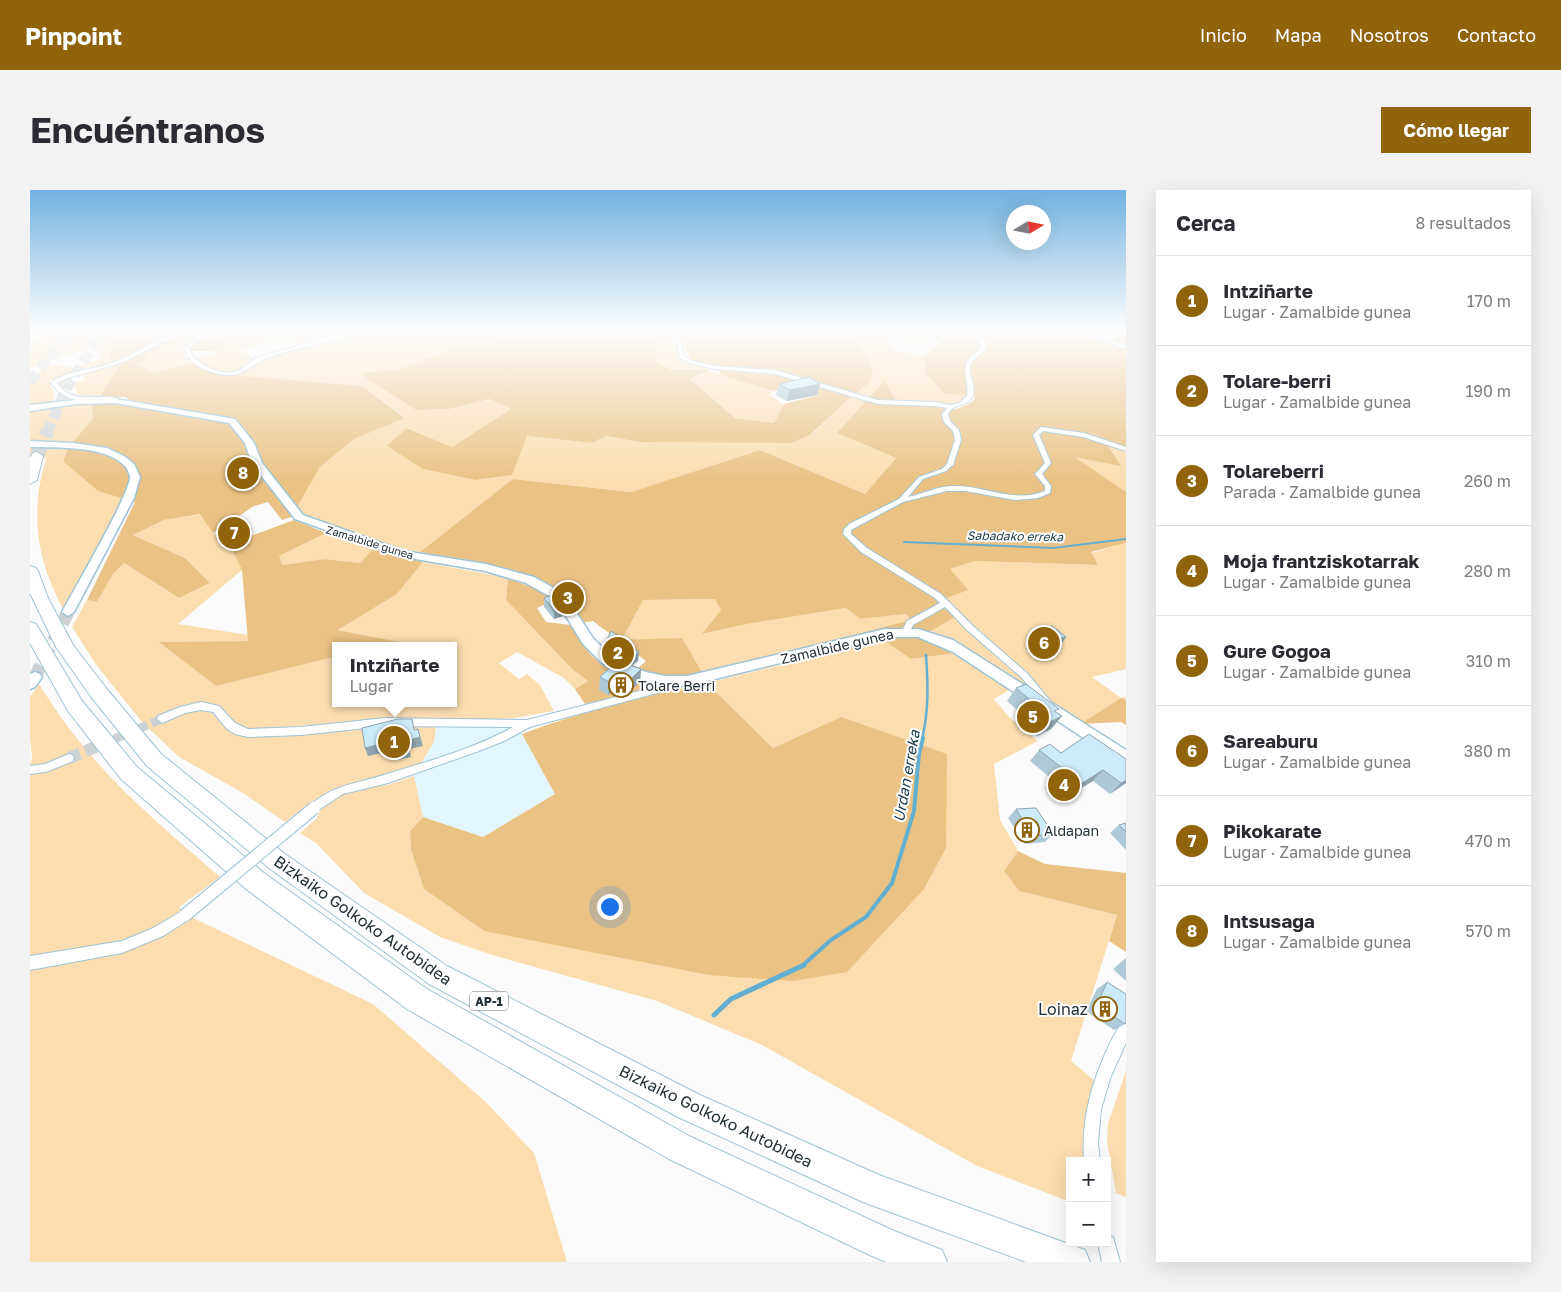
<!DOCTYPE html>
<html lang="es">
<head>
<meta charset="utf-8">
<style>
  :root { --surface:#fff; --page:#f2f2f3; --text:#2b2b33; --muted:#7c7c81; --line:#e1e1e2; --accent:#8f640c }
  body { margin:0; font-family:"Golos Text",sans-serif; background:var(--page); color:var(--text) }
  .controls { position:absolute; right:15px; bottom:15px; display:grid; overflow:hidden; border-radius:0px; box-shadow:0 5px 20px #0002 }
  .controls button { width:45px; height:45px; display:grid; place-items:center; padding:0; border:0; border-bottom:1px solid var(--line); background:var(--surface); color:var(--text); font:25px sans-serif }
  .compass { position:absolute; left:976px; top:15px; width:45px; height:45px; border-radius:50%; background:var(--surface); box-shadow:0 5px 20px #0002; rotate:80deg }
  .you { position:absolute; left:579px; top:716px; width:18px; height:18px; margin:-12px; border:4px solid #fff; border-radius:50%; background:#1a73e8; box-shadow:0 0 0 8px #1a73e833 }
  .badge { display:grid; place-items:center; width:32px; height:32px; border-radius:50%; background:var(--accent); color:#fff; font-size:16px; font-weight:700 }
  .pin { position:absolute; translate:-50% -50%; border:2px solid #fff; box-shadow:0 1px 5px #0006 }
  .popup { position:absolute; left:302px; top:452px; width:125px; height:65px; box-sizing:border-box; display:grid; place-content:center; border-radius:0px; background:var(--surface); filter:drop-shadow(0 1px 4px #0005); font-size:16px; white-space:nowrap; color:var(--muted) }
  .popup b { font-size:19px; color:var(--text) }
  .popup::after { content:''; position:absolute; left:50%; top:100%; margin-left:-10px; border:10px solid transparent; border-top-color:var(--surface) }
  .list { margin:0; padding:0; list-style:none }
  h2 { display:flex; justify-content:space-between; align-items:center; height:65px; margin:0; padding:0 20px; font-size:21px }
  h2 small { font-size:16px; font-weight:400; color:var(--muted) }
  .list li { display:grid; grid-template-columns:32px 1fr auto; gap:15px; align-items:center; box-sizing:border-box; height:90px; padding:0 20px; border-top:1px solid var(--line) }
  .list b { display:block; font-size:19px; white-space:nowrap }
  .list p { margin:0; font-size:16px; white-space:nowrap; color:var(--muted) }
  .list em { font-size:16px; font-style:normal; color:var(--muted) }
  .map { position:relative; flex:none; width:1096px; height:1072px; overflow:hidden; border-radius:0px }
  header { display:flex; align-items:center; gap:30px; box-sizing:border-box; height:70px; padding:0 25px; background:var(--accent); color:#fff }
  header strong { font-size:24px }
  nav { display:flex; gap:28px; margin-inline-start:auto; font-size:18px }
  .intro { display:flex; align-items:center; justify-content:space-between; box-sizing:border-box; height:120px; padding:0 30px }
  h1 { margin:0; font-size:35px }
  .button { padding:12px 22px; border-radius:0px; background:var(--accent); color:#fff; font-size:18px; font-weight:700 }
  main { display:flex; gap:30px; padding:0 30px }
  aside { flex:1; background:var(--surface); border-radius:0px; box-shadow:0 5px 20px #0002 }
  .map>svg:first-child { display:block }
</style>
</head>
<body>
<header>
<strong>Pinpoint</strong>
<nav><a>Inicio</a><a>Mapa</a><a>Nosotros</a><a>Contacto</a></nav>
</header>
<div class="intro"><h1>Encuéntranos</h1><a class="button">Cómo llegar</a></div>
<main>
<div class="map">
<svg width="1096" height="1072" viewBox="0 0 1096 1072">
  <rect width="100%" height="100%" fill="#fbfbfb"/>
  <!-- built -->
  <path fill="#e3f6ff" d="M406,536H483L492,544L525,604L453,647L393,627L384,586L404,552Z"/>
  <!-- green -->
  <path fill="#fbddb0" fill-rule="evenodd" d="M22,140H156L97,153L80,167L96,168L79,175L25,190H19L25,206L20,213L0,216V186L23,175L45,178L72,168L61,159L24,168L17,173L0,178V150L10,149Z
    M159,140L197,141C192,144 158,156 155,156L152,161L156,169L186,163L185,161L212,143L225,144L233,140H362L388,146L415,144L418,143L415,140H477L456,144L463,155L427,157L368,180L335,182L332,184L386,220L419,219L460,209L482,219L422,257L378,238L393,279L447,290L482,285L496,246L562,253L576,246L610,252L781,245L822,206L837,211L807,243L866,268L835,304L730,260L601,302L483,289L390,362C350,353 298,342 265,318L290,277L324,249L375,227L332,196L202,185L178,180L163,173L122,183L108,175L132,155L150,156L167,141ZM262,151L266,156L224,169L211,160L240,152Z
    M506,140H579L572,145L537,149Z
    M607,140H641L652,169L684,177L679,181L743,201L739,205L754,214L744,233L705,228L660,189L677,180H641L625,171L626,143Z
    M876,140L947,142L950,149L936,147L934,150L915,149L910,152L898,150L896,153L862,150L856,153L862,155L864,160L894,166L895,183L904,192L939,205L930,213C906,217 848,212 825,204V150L843,149Z
    M93,172L69,207L47,204L45,197L31,199L27,193L40,186L42,193L55,190L53,186L47,185Z
    M49,213H64L62,216L63,228L42,253L0,252V219Z
    M1076,251L1096,260V302L1043,266L1090,275Z
    M0,258H38L33,271L94,309L33,419C6,368 0,323 16,268L11,266L0,268Z
    M171,324L183,343L199,354L212,380L148,434L218,445V451L130,452L186,496L300,468H305V513H423V456H390L308,440L367,404L393,372L478,388L476,410L542,479L558,491L545,499L534,488L487,462L469,473L489,489L497,484L510,495L524,521L484,528L420,531L381,528L226,539L251,547L322,537L406,536L404,552L392,572L347,589L329,591L301,600L275,616L255,632L213,603L149,567L112,532L67,476L42,437L57,410L67,412L83,384L94,373L149,408L180,393L155,368L103,345L134,330Z
    M296,343L343,359L330,373L295,369L252,375L248,366Z
    M1096,353V479L1062,487L1091,508L1096,507V511L1091,508L1050,534L935,458L901,441L924,427L911,410L920,379L945,371L1067,375L1061,363Z
    M685,409L691,420L673,444L717,434L816,418L830,429L876,424L881,430L673,484L592,450L613,410Z
    M853,450L881,469L927,463L981,499L964,509L979,527L1008,551L964,574L970,630L988,661L974,681L989,701L1087,725L1041,871L1071,896L1055,971H1040V1012L947,976L732,855L627,811L462,765L410,747L334,703L286,653L270,643L286,629L293,615L319,600L357,595L384,586L393,627L380,641L381,660L394,699L454,741L811,527L743,558L677,493Z
    M9,494C23,516 37,537 54,557C93,605 143,646 190,687L149,717L163,728L343,814L456,912L504,963L537,1072H0V576L2,568L0,547V507Z
    M1096,881V1007L1086,1003L1077,952L1078,934Z"/>
  <!-- forest -->
  <path fill="#eac284" d="M156,140L168,141L150,156L132,155L109,175L122,183L163,173L178,180L202,185L332,196L375,228L324,249L290,277L261,327L252,330L238,312L224,316L183,343L170,324L134,330L103,345L155,368L180,393L149,408L94,373L83,384L67,412L57,410L105,312L68,301L33,271L38,258L63,228L62,216L64,213H97L99,210L96,207H69C81,192 84,176 101,168H80L83,148L97,145V153Z
    M190,140H233L225,144L212,143L185,161H159C164,147 185,148 196,141Z
    M477,140H506L537,149L572,145L579,140L626,143V171L641,180H678L660,189L705,228L744,233L754,214L789,205L774,196L743,201L691,185L687,176L661,170L646,140H876L843,149L825,150L843,180L839,193L822,206L780,245L761,253L610,252L576,246L562,253L497,246L482,285L446,290L393,279L357,256L377,238L422,257L481,219L460,209L419,219L386,220L332,185L335,182L368,180L427,157L463,155L455,144Z
    M965,140L1045,141L1076,154L1090,143L1096,145V257L1076,252L1091,276L1045,267L1096,302V353L1061,362L1068,375L945,371L920,379L938,400L911,410L925,427L901,441L895,448L927,463L881,469L853,450L820,458L807,449L881,430L876,424L830,429L816,418L717,434L672,444L691,420L685,409L613,410L592,450L652,448L673,484C647,488 632,485 607,479L616,471L563,431L551,433C543,423 536,409 526,400C502,377 423,368 390,362L483,289L601,302L730,260L835,304L866,268L807,243L855,190L867,214L902,215L926,219L939,214L944,210L945,205L915,204L895,183L894,166L915,149L934,150L936,147L955,150L953,146L969,145Z
    M264,330L296,343L249,366L252,375L295,369L330,373L343,359L393,372L367,404L308,440L390,456H305V468H300L186,496L129,452L218,451L212,380L199,354Z
    M478,388L516,403L524,410L507,418L516,432L540,435L559,463L573,476L628,494L624,497L555,514L545,499L558,491L542,479L476,410Z
    M677,493L743,558L811,527L917,564L916,658L894,699L817,782L764,791L679,785L454,741L394,699L381,660L380,641L393,627L453,647L525,604L492,544C552,521 615,506 677,493Z
    M1096,506L1092,508L1096,511V535L1091,532L1050,534L1091,508Z
    M988,661L1015,674L1096,683V762L1079,751L1087,725L989,701L974,681Z"/>
  <g fill="none" stroke-linecap="round" stroke-linejoin="round">
    <!-- stream-far3 -->
    <path stroke="#62afd1" stroke-width="2" d="M874,352L1023,358L1096,349"/>
    <!-- stream-far2 -->
    <path stroke="#62afd1" stroke-width="2.5" d="M892,549C899,521 898,493 896,465"/>
    <!-- stream-far1 -->
    <path stroke="#62afd1" stroke-width="4" d="M772,776L801,750L836,727L862,693L884,621L889,563L893,548"/>
    <!-- stream -->
    <path stroke="#62afd1" stroke-width="5" d="M684,825L701,809L774,775"/>
    <!-- street-tunnel-far1 -->
    <path stroke="#cfd2d4" stroke-width="9" stroke-dasharray="9 4.5" stroke-linecap="butt" d="M84,549L132,529"/>
    <!-- street-tunnel -->
    <path stroke="#cfd2d4" stroke-width="12" stroke-dasharray="12 5.5" stroke-linecap="butt" d="M39,568L87,548"/>
    <!-- secondary-tunnel -->
    <path stroke="#cfd2d4" stroke-width="13" stroke-dasharray="13 7" stroke-linecap="butt" d="M5,487L38,422"/>
    <!-- highway-tunnel-far1 -->
    <path stroke="#cfd2d4" stroke-width="11" stroke-dasharray="11 5" stroke-linecap="butt" d="M0,192L17,169L44,140
      M17,243L36,199L73,140"/>
    <!-- highway-tunnel -->
    <path stroke="#cfd2d4" stroke-width="14" stroke-dasharray="14 7" stroke-linecap="butt" d="M7,266L18,241"/>
    <defs>
      <path id="street" d="M153,140H162L140,148L91,173L38,188L27,193C42,215 67,203 88,208V212H84L81,210C58,211 36,215 21,193C35,181 55,181 72,176C101,169 124,148 153,140Z
        M171,140H175L176,143L159,158C163,173 188,185 203,182C212,181 218,172 226,168C238,163 251,161 263,157C290,150 318,140 346,140C334,144 321,146 309,149C285,154 261,160 238,168C225,172 215,185 201,185C183,185 159,176 154,158L172,143Z
        M640,140H645L651,153L654,166L662,171L684,176L745,180L848,210L905,212L921,215L929,213L937,206C940,192 929,178 941,167C943,164 947,162 950,159V149L946,140H950L956,156C954,165 944,165 941,174C936,185 949,198 941,209C936,216 929,214 923,218C921,219 920,222 918,224L920,231L929,240L931,250L923,275L916,281L893,289L878,307C892,304 908,296 923,296C954,295 984,314 1015,301V296L1005,284L1015,273L1003,245L1011,237L1054,243L1096,257V261L1053,247L1013,241L1009,245L1021,273L1012,284L1021,296L1020,303L1008,308L985,310L935,301H917L873,312L821,340V344L837,358L911,404L943,436L998,484L1021,512L1023,514L1021,516H1015L992,488L937,440L915,417L883,435L879,443H873L872,441L877,431L910,413L905,408L831,362L813,344L814,339L819,334L869,309L889,287L912,279L917,274L925,250L923,241L914,232L912,224L917,218L905,216L848,214L745,184L684,179L659,173L650,168L647,153Z
        M1046,140H1053L1096,156V159Z
        M635,488L640,491L635,499L631,502L500,537L474,551L449,561L358,593L313,604L284,623L280,621L278,618L280,615C307,593 327,594 357,584C399,571 445,558 483,537L355,536L271,545L218,547L205,544L197,539L183,522L171,520L155,523L132,533L127,529L128,526L150,517L171,512L189,516L205,533L218,539L271,537L355,528L497,530L625,497L632,489Z
        M39,564L43,565L44,568L43,571L16,582L0,584V576L15,574Z
        M154,720L158,722L160,726L158,730L133,746L92,763L0,780V766L92,751L123,738Z
        M1096,832V853L1081,886L1071,919L1068,953L1070,971H1054C1051,928 1062,891 1080,853C1084,846 1088,835 1096,832Z
        M1077,1045L1083,1047L1090,1072H1072L1068,1053H1077Z"/>
      <path id="secondary" d="M86,209L205,229L224,253L232,273L273,325L374,361L456,374L504,387L529,401L540,413L563,448L582,467L595,475L616,482L635,486H657L855,439H888L923,450L1096,560V574L1090,572L923,462L888,447H855L657,496H635L614,491L585,481L572,473L553,454L531,418L521,407L496,393L455,381L368,366L265,329L222,274L215,253L199,233L86,213L46,214L0,221V215L46,210Z
        M0,251L43,253L77,258L94,266L104,274L110,287L104,308L44,422L38,426L32,422C43,401 101,303 100,286C99,283 97,278 95,276C75,255 27,258 0,257Z
        M5,482L10,484L12,487L5,497L0,499V484Z"/>
      <path id="highway" d="M7,262L13,266L7,290L0,294V268L3,263Z
        M0,376L6,378L8,381L18,408L43,455L76,498L131,564L255,664L417,776L670,905L849,985L1055,1060L1060,1072H996L833,1012L648,927L399,794L239,678L117,576L62,508L26,457L0,403Z
        M0,432L6,434L52,511L107,577L234,683L397,799L661,947L862,1040L912,1060L917,1072H856L842,1066L639,969L377,819L216,699L91,589L38,521L0,453Z"/>
    </defs>
    <!-- street casing -->
    <use href="#street" stroke="#9dc3d5" stroke-width="2"/>
    <!-- secondary casing -->
    <use href="#secondary" stroke="#9dc3d5" stroke-width="3"/>
    <!-- highway casing -->
    <use href="#highway" stroke="#9dc3d5" stroke-width="2"/>
    <!-- street -->
    <use href="#street" fill="#fff" fill-rule="evenodd"/>
    <!-- secondary -->
    <use href="#secondary" fill="#fff" fill-rule="evenodd"/>
    <!-- highway -->
    <use href="#highway" fill="#fff" fill-rule="evenodd"/>
    <defs>
      <path id="street-bridge" d="M154,726L284,618"/>
    </defs>
    <!-- street-bridge casing -->
    <use href="#street-bridge" stroke="#9dc3d5" stroke-width="14" stroke-linecap="butt"/>
    <!-- street-bridge -->
    <use href="#street-bridge" stroke="#fff" stroke-width="12"/>
  </g>
  <!-- wall -->
  <path fill="#afcad7" d="M749,194H790L787,205L757,211L746,205Z
    M198,273L225,285L213,290L202,281Z
    M189,332L214,345L201,350L193,341Z
    M514,408L533,417V426L524,429L514,417Z
    M1004,441L1036,447L1030,456L1011,461L998,450Z
    M577,450H594V452L608,471L602,475L583,466L576,459Z
    M611,479L610,492L600,501L595,503L586,498L578,505L569,500L570,487Z
    M986,498L1026,522L1032,526L1021,539L1007,546L998,538L1002,533L977,511Z
    M1059,544L1096,593L1080,604L1063,591L1031,610L1015,598L1023,590L1000,571L1009,560L1031,563Z
    M986,619L1023,644L1015,652L995,654L978,628Z
    M1096,633V660L1080,643L1089,635Z
    M1096,768V791L1083,779Z
    M1077,792L1095,834L1084,840L1056,821L1067,799Z"/>
  <!-- shaded-wall -->
  <path fill="#8fa4af" d="M790,194L787,205L757,211L760,200Z
    M222,277L225,285L213,290L210,281Z
    M210,336L214,345L201,350L198,341Z
    M533,417V426L524,429V420Z
    M1036,447L1030,456L1011,461L1017,452Z
    M609,462L608,471L602,475L603,467Z
    M611,479L610,492L600,501L595,503L596,490Z
    M587,485L586,498L578,505L579,492Z
    M1032,526L1021,539L1007,546L1018,533Z
    M382,529L386,548L388,539L393,556L379,559L381,567L368,570L365,561L376,551Z
    M363,551L366,560L338,566L335,558Z
    M1073,580L1063,591L1031,610L1041,600Z
    M1096,590V593L1080,604L1091,593Z"/>
  <!-- building -->
  <path fill="#ccebfa" stroke="#8fa4af" d="M779,187L790,194L760,200L749,194Z
    M210,269L222,277L210,281L198,273Z
    M202,328L210,336L198,341L189,332Z
    M524,404L533,417L524,420L514,408Z
    M1022,436L1036,447L1017,452L1004,441Z
    M581,441L594,450L592,451L609,462L603,467L584,457L577,450Z
    M588,470L611,479L602,488L596,490L587,485L579,492L570,487Z
    M996,494L1029,519L1024,521L1032,526L1018,533L1008,525L1015,523L986,498Z
    M368,529H382L384,540L388,539L390,547L376,551L378,558L365,561L363,551L335,558L332,538Z
    M1059,544L1096,569V590L1091,593L1073,580L1041,600L1025,587L1036,581L1009,560L1020,554L1031,563Z
    M1006,618L1023,644L1002,646L986,619Z
    M1096,633V642L1089,635Z
    M1077,792L1096,804V832L1095,834L1067,815Z"/>
  <!-- sky -->
  <linearGradient id="sky" x2="0" y2="1"><stop stop-color="#72b2df"/><stop offset="0.48" stop-color="#fdfdfd"/><stop offset="1" stop-color="#fdfdfd" stop-opacity="0"/></linearGradient>
  <rect width="1096" height="291" fill="url(#sky)"/>
  <!-- icons -->
  <defs>
    <symbol id="building-ring" viewBox="-11 -11 22 22"><circle r="9.5" fill="#fff" stroke="#8f640c" stroke-width="1.5"/><path d="M-4-6H4V6H1V3H-1V6H-4ZM-2.5-4.3h1.7v1.8h-1.7ZM.8-4.3h1.7v1.8H.8ZM-2.5-1h1.7V.8h-1.7ZM.8-1h1.7V.8H.8Z" fill="#8f640c"/></symbol>
  </defs>
  <g fill-rule="evenodd">
    <use href="#building-ring" x="577" y="481" width="28" height="28"/>
    <use href="#building-ring" x="983" y="626" width="28" height="28"/>
    <use href="#building-ring" x="1061" y="805" width="28" height="28"/>
  </g>
  <g text-anchor="middle" dominant-baseline="central" stroke-width="4" stroke-linejoin="round" paint-order="stroke">
    <!-- far-street labels -->
    <g font-size="11" fill="#213037" stroke="#fff">
      <text transform="translate(340 352) rotate(17)">Zamalbide gunea</text>
    </g>
    <!-- far-water labels -->
    <g font-size="12" font-style="italic" fill="#163a48" stroke="#fff">
      <text transform="translate(985 346) rotate(1)">Sabadako erreka</text>
    </g>
    <!-- shield labels -->
    <rect fill="#fff" stroke="#646e73" stroke-width="1" x="440" y="801.5" width="38" height="19" rx="4"/>
    <g font-size="12" font-weight="bold" fill="#213037">
      <text x="459" y="811">AP-1</text>
    </g>
    <!-- street labels -->
    <g font-size="14" fill="#213037" stroke="#fff">
      <text transform="translate(807 456) rotate(-13)">Zamalbide gunea</text>
    </g>
    <!-- poi labels -->
    <g font-size="14" fill="#213037" stroke="#fff" text-anchor="start">
      <text x="608" y="495">Tolare Berri</text>
      <text x="1014" y="640">Aldapan</text>
    </g>
    <!-- water labels -->
    <g font-size="15" font-style="italic" fill="#163a48" stroke="#fff">
      <text transform="translate(876 586) rotate(-80)">Urdan erreka</text>
    </g>
    <!-- near-street labels -->
    <g font-size="16" fill="#213037" stroke="#fff">
      <text transform="translate(333 730) rotate(35)">Bizkaiko Golkoko Autobidea</text>
      <text transform="translate(686 926) rotate(26)">Bizkaiko Golkoko Autobidea</text>
    </g>
    <!-- near-poi labels -->
    <g font-size="16" fill="#213037" stroke="#fff" text-anchor="end">
      <text x="1058" y="819">Loinaz</text>
    </g>
  </g>
</svg>
<div class="controls">
<button>+</button>
<button>−</button>
</div>
<svg class="compass" viewBox="-18 -18 36 36"><path d="M0-13l5 13h-10z" fill="#e53935"/><path d="M0 13l5-13h-10z" fill="#7c7c81"/></svg>
<div class="you"></div>
<div class="pin badge" style="left:364px;top:552px">1</div>
<div class="popup"><b>Intziñarte</b>Lugar</div>
<div class="pin badge" style="left:588px;top:463px">2</div>
<div class="pin badge" style="left:538px;top:408px">3</div>
<div class="pin badge" style="left:1034px;top:595px">4</div>
<div class="pin badge" style="left:1003px;top:527px">5</div>
<div class="pin badge" style="left:1014px;top:453px">6</div>
<div class="pin badge" style="left:204px;top:343px">7</div>
<div class="pin badge" style="left:213px;top:283px">8</div>
</div>
<aside>
<h2>Cerca<small>8 resultados</small></h2>
<ul class="list">
<li><span class="badge">1</span><div><b>Intziñarte</b><p>Lugar · Zamalbide gunea</p></div><em>170 m</em></li>
<li><span class="badge">2</span><div><b>Tolare-berri</b><p>Lugar · Zamalbide gunea</p></div><em>190 m</em></li>
<li><span class="badge">3</span><div><b>Tolareberri</b><p>Parada · Zamalbide gunea</p></div><em>260 m</em></li>
<li><span class="badge">4</span><div><b>Moja frantziskotarrak</b><p>Lugar · Zamalbide gunea</p></div><em>280 m</em></li>
<li><span class="badge">5</span><div><b>Gure Gogoa</b><p>Lugar · Zamalbide gunea</p></div><em>310 m</em></li>
<li><span class="badge">6</span><div><b>Sareaburu</b><p>Lugar · Zamalbide gunea</p></div><em>380 m</em></li>
<li><span class="badge">7</span><div><b>Pikokarate</b><p>Lugar · Zamalbide gunea</p></div><em>470 m</em></li>
<li><span class="badge">8</span><div><b>Intsusaga</b><p>Lugar · Zamalbide gunea</p></div><em>570 m</em></li>
</ul>
</aside>
</main>
</body>
</html>
